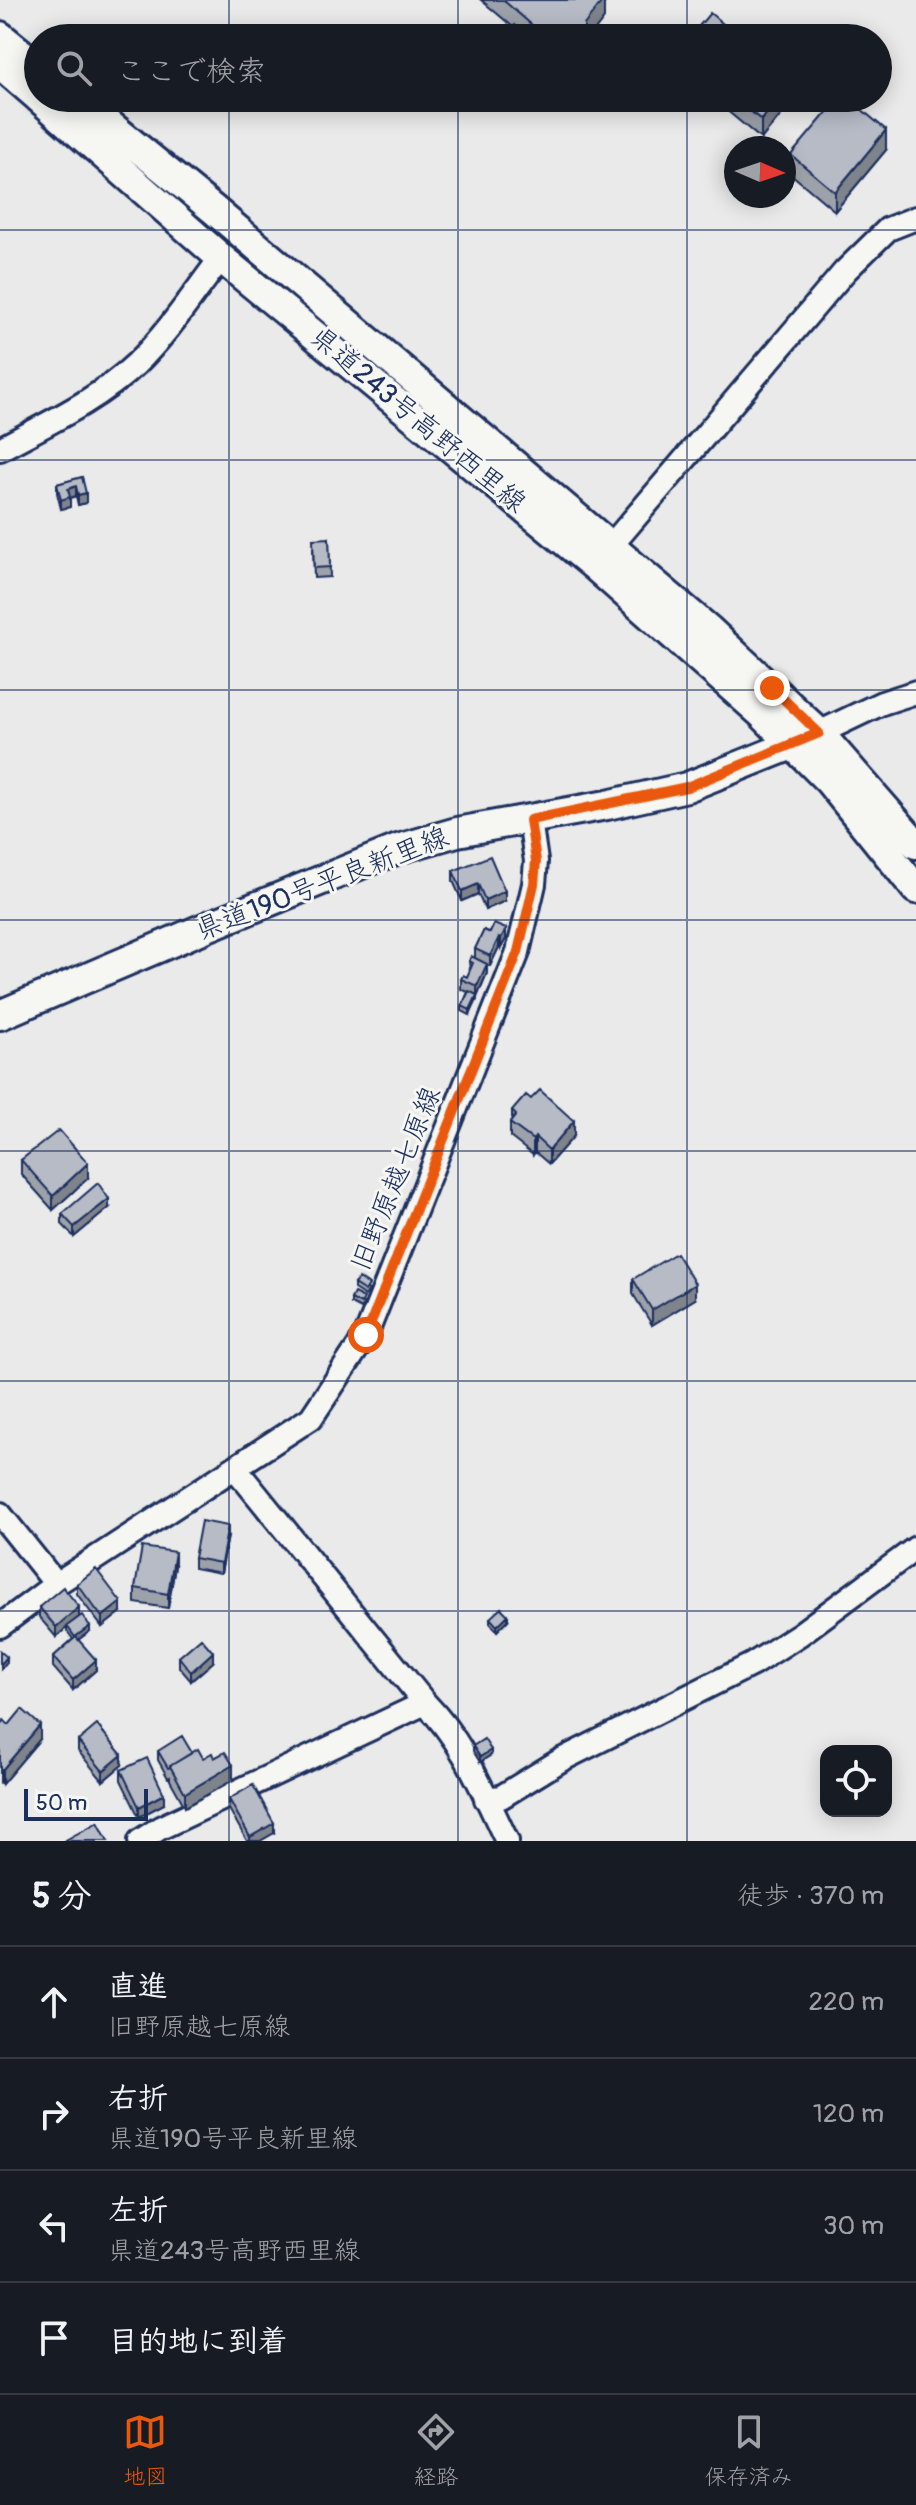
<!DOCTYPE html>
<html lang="ja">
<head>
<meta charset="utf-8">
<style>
  :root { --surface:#171b24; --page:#20242c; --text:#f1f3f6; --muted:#9ea1a6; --line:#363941; --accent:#ea580c }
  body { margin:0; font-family:Pangolin,"Klee One",sans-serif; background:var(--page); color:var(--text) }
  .controls { position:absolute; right:24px; bottom:24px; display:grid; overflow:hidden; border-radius:16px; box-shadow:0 4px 20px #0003 }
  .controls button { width:72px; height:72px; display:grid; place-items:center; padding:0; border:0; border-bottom:2px solid var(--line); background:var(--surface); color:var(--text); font:40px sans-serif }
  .compass { position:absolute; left:724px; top:136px; width:72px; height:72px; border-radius:50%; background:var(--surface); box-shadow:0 4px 20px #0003; rotate:92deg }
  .scale { position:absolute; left:24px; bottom:20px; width:124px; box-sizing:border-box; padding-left:8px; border:4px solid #1b2f5e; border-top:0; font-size:22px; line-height:28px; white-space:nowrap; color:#1b2f5e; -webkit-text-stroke:6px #f6f6f2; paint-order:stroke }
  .stop { position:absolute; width:24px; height:24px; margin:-18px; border:6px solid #ea580c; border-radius:50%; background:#fff }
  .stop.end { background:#ea580c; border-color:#fff; box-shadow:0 2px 8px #0008 }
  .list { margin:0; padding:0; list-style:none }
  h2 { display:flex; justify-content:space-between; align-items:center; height:104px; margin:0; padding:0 32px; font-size:34px }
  h2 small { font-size:26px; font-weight:400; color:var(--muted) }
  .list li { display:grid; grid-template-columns:52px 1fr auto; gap:24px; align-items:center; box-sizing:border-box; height:112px; padding:0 32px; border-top:2px solid var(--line) }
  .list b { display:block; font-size:30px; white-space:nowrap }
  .list p { margin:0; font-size:26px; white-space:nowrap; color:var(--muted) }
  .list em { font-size:26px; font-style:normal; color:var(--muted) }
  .icon { flex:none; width:44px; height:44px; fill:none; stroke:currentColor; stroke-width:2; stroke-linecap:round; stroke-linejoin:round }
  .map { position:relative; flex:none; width:916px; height:1841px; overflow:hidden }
  .search { position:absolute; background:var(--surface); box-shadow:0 4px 20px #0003; left:24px; right:24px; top:24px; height:88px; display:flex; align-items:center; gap:20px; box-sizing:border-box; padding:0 28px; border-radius:44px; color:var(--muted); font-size:30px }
  .sheet { height:552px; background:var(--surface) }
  nav { display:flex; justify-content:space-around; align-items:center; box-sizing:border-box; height:112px; border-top:2px solid var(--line); background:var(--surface); font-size:22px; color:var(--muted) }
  nav a { display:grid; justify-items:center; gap:4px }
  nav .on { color:var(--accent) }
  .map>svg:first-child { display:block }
</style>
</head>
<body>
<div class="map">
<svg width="916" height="1841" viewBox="0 0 916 1841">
  <rect width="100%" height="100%" fill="#e9eae9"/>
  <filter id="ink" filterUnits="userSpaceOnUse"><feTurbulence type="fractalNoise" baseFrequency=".0125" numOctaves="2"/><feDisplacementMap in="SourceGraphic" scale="16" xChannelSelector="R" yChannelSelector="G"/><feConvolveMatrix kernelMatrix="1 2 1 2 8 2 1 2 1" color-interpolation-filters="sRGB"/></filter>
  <g filter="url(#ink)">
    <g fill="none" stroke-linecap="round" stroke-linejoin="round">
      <defs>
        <path id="minor" d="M0,449C46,424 98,400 136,364C168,333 194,293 221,258
          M610,547L845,271L888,229L916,218
          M819,733L882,703L916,692
          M235,1468L425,1703C465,1744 482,1790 507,1841
          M0,1514L56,1584
          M0,1626L56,1584L311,1418L366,1335L518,952L534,884L536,861L530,820
          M486,1799L501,1797L561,1760L753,1664L800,1634L916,1548
          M140,1841L160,1828L425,1703"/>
        <path id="major" d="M0,36L38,67
          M0,64L38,97
          M39,98L221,258L597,568L762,714L829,781L916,889
          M77,98L214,210L709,630L819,733L916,844
          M0,1015L209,926L398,849L457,832L607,805L687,787L809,738"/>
      </defs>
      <!-- minor casing -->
      <use href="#minor" stroke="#1b2f5e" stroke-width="28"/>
      <!-- major casing -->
      <use href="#major" stroke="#1b2f5e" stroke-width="34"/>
      <!-- minor -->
      <use href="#minor" stroke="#f6f6f2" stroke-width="22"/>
      <!-- major -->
      <use href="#major" stroke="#f6f6f2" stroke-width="28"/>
    </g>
    <!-- wall -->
    <path fill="#9da1aa" stroke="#1b2f5e" stroke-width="2" d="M481,0H612L604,3V18L589,38H504L513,27Z
      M712,98H793V101L761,139Z
      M886,150L835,211L791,174V155Z
      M82,477L86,503L78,505L76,496L70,498V507L61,509L57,493V484Z
      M329,538L330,577L314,578L313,548Z
      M453,871L505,901L485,910L478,894L462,901L453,881Z
      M484,930L506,939L501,948L499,947L490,966L487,965V973L470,1015L462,1011V1006L468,992L461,989V979L467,977L470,971L469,961L475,958V949Z
      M512,1111L574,1136L549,1164L535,1152L533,1155L510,1137V1123L512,1119Z
      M21,1160L88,1178L53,1210L21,1174Z
      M109,1208L74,1237L62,1224V1214Z
      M633,1279L695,1299L652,1325L633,1294Z
      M354,1284L369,1290L365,1296L354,1289Z
      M351,1299L364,1303L361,1309L351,1304Z
      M228,1536L221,1573L194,1568V1558Z
      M175,1566L168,1608L135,1603V1588Z
      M77,1584L121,1612L102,1627L77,1594Z
      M39,1607L79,1617L90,1631L78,1640L96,1670L73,1690L53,1667V1657L73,1639L67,1631V1627L56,1637L39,1617Z
      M490,1618L508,1620L497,1631L490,1623Z
      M179,1657L213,1662L191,1681L179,1667Z
      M0,1725H9L40,1739L2,1784L0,1783Z
      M78,1741L122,1765L103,1781L78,1751Z
      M473,1746L491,1755L480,1762L473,1751Z
      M158,1751L192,1753L203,1758H214L233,1780L185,1807L170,1780V1777L168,1778L158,1760Z
      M121,1770L164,1804L139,1817L121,1780Z
      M229,1799L274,1833L260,1841H247L229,1809Z"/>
    <!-- shaded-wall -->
    <path fill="#7f838b" stroke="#1b2f5e" stroke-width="2" d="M596,0H612L604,3V18L589,38H584V25Z
      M780,98H793V101L761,139V120Z
      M886,130V150L835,211V192Z
      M76,486V496L70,498V507L61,509V500L68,489Z
      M86,493V503L78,505V495Z
      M478,884V894L462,901V891Z
      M505,891V901L485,910V900Z
      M506,929V939L501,948V938Z
      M499,937V947L490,966V956Z
      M487,964V973L477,996V986Z
      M477,995V1000L470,1015V1010Z
      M574,1121V1136L549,1164V1150Z
      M535,1137V1152L533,1155V1140Z
      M88,1163V1178L53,1210V1196Z
      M109,1199V1208L74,1237V1227Z
      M695,1284V1299L652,1325V1310Z
      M228,1526V1536L221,1573V1563Z
      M175,1552V1566L168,1608V1594Z
      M121,1602V1612L102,1627V1617Z
      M79,1607V1617L56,1637V1627Z
      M508,1615V1620L497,1631V1626Z
      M90,1626V1631L75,1642V1637Z
      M213,1652V1662L191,1681V1672Z
      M7,1657V1662L1,1669V1664Z
      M96,1660V1670L73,1690V1680Z
      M40,1725V1739L2,1784V1770Z
      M491,1750V1755L480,1762V1757Z
      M122,1755V1765L103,1781V1771Z
      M233,1765V1780L185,1807V1793Z
      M164,1794V1804L139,1817V1807Z
      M274,1823V1833L260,1841H250V1837Z"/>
    <!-- building -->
    <path fill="#b6bbc6" stroke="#1b2f5e" stroke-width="2" d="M503,0H603L584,25V38H547Z
      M710,13L740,38H689Z
      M515,25L531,38H504Z
      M735,98H780L761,120Z
      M839,98H848L886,130L835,192L791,155Z
      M82,477L86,493L78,495L76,486L68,489L70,497L61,500L57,484Z
      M329,538L330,567L314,568L313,539Z
      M490,856L505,891L485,900L478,884L462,891L453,871Z
      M494,924L506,929L501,938L499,937L490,956L475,949L484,930L490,933Z
      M471,956L487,964L477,986L461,979L463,975L467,977L473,963L469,961Z
      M469,991L477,995L470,1010L462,1006Z
      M540,1090L574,1121L549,1150L535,1137L533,1140L510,1123L516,1115L512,1111L526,1095L531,1099Z
      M59,1130L88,1163L53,1196L21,1160Z
      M98,1183L109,1199L74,1227L62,1214Z
      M676,1253L695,1284L652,1310L633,1279Z
      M359,1278L369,1285L365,1291L354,1284Z
      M354,1293L364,1298L361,1304L351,1299Z
      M201,1521L228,1526L221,1563L194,1558Z
      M142,1547L175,1552L168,1594L135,1588Z
      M96,1569L121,1602L102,1617L77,1584Z
      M63,1587L79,1607L56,1627L39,1607Z
      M501,1608L508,1615L497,1626L490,1618Z
      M82,1615L90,1626L75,1637L67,1626Z
      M76,1637L96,1660L73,1680L53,1657Z
      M201,1638L213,1652L191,1672L179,1657Z
      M0,1651L7,1657L1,1664L0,1663Z
      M22,1709L40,1725L2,1770L0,1768V1725L4,1720L9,1725Z
      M97,1725L122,1755L103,1771L78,1741Z
      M182,1736L192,1753L170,1766V1767L168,1768L158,1751Z
      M484,1739L491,1750L480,1757L473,1746Z
      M198,1749L203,1758L212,1753L214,1758L225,1752L233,1765L185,1793L170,1766Z
      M147,1758L164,1794L139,1807L121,1770Z
      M253,1785L274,1823L250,1837L229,1799Z
      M98,1822L108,1841H64Z"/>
  </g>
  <g fill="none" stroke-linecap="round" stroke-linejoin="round" filter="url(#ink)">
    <!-- route -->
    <path stroke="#ea580c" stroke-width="10" d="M366,1335L518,952L534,884L536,861L530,820L687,787L819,733L772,688"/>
  </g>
  <!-- grid -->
  <path fill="none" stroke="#1b2f5e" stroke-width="2" stroke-opacity="0.55" d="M229,0V38M458,0V38M687,0V38M229,98V1841M458,98V1841M687,98V1841M0,230H916M0,460H916M0,690H916M0,920H916M0,1151H916M0,1381H916M0,1611H916"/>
  <g text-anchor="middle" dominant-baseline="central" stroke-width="6" stroke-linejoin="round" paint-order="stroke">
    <!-- street labels -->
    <g font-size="28" fill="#1b2f5e" stroke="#f6f6f2">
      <text transform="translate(418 420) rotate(40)">県道243号高野西里線</text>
      <text transform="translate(322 884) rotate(-21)">県道190号平良新里線</text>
      <text transform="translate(396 1179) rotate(-68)">旧野原越七原線</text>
    </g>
  </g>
</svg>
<div class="controls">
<button><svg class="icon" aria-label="locate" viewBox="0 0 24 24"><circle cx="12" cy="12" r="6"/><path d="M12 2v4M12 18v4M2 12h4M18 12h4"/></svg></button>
</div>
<svg class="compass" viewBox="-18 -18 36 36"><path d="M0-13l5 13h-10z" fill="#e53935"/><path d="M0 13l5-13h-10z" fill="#9ea1a6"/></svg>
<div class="scale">50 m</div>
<div class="stop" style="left:366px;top:1335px"></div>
<div class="stop end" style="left:772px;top:688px"></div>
<div class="search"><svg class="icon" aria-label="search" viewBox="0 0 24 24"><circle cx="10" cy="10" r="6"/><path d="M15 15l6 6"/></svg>ここで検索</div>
</div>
<section class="sheet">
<h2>5 分<small>徒歩 · 370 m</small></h2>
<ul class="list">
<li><svg class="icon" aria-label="ahead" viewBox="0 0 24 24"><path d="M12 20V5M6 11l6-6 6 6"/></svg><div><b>直進</b><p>旧野原越七原線</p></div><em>220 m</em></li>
<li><svg class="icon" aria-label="right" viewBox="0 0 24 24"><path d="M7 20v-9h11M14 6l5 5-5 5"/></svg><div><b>右折</b><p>県道190号平良新里線</p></div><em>120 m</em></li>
<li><svg class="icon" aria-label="left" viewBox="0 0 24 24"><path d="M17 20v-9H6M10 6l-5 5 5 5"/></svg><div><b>左折</b><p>県道243号高野西里線</p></div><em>30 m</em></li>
<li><svg class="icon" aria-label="arrive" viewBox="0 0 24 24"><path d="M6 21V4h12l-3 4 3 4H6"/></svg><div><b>目的地に到着</b></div></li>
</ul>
</section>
<nav>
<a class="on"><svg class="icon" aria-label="map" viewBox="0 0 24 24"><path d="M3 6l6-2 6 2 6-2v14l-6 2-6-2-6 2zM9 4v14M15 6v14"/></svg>地図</a>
<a><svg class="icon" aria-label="directions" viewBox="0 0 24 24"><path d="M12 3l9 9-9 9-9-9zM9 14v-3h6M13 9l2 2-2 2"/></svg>経路</a>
<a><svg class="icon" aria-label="saved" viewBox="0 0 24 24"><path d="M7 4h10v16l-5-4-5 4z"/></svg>保存済み</a>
</nav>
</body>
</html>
